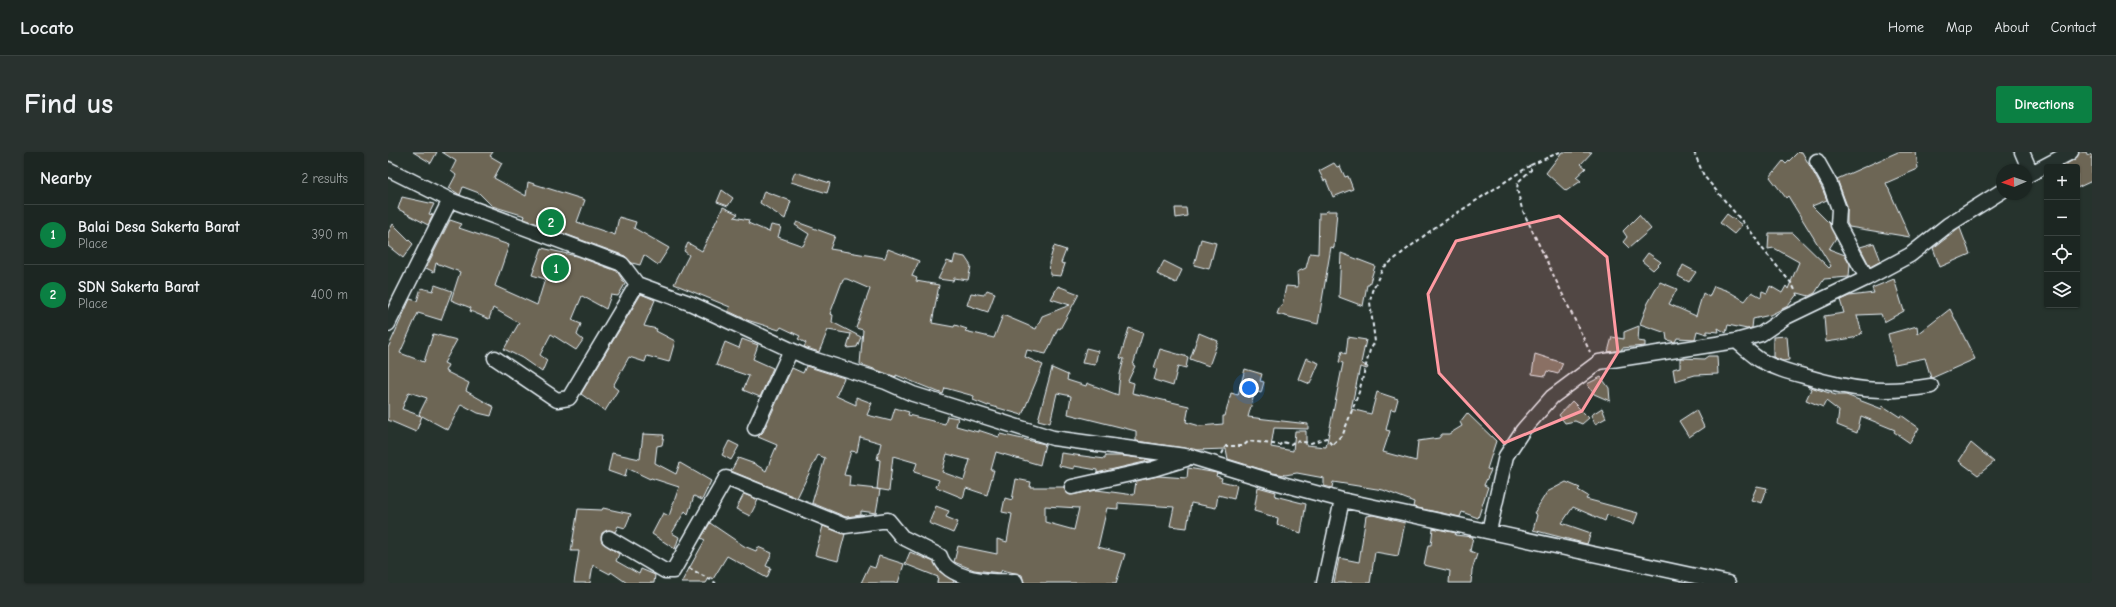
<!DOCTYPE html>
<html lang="en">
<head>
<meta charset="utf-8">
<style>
  :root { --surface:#1c2622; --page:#29322f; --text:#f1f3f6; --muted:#a0a5a5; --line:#3a4340; --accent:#0b8043 }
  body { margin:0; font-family:"Comic Neue",sans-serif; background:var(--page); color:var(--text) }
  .controls { position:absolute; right:12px; top:12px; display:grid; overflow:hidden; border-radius:4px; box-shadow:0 1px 3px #0004 }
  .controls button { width:36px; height:36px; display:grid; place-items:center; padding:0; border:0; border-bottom:1px solid var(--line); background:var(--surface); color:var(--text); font:20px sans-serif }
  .compass { position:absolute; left:1608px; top:12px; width:36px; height:36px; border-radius:50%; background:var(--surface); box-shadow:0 1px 3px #0004; rotate:268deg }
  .you { position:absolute; left:861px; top:236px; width:14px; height:14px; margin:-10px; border:3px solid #fff; border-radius:50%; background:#1a73e8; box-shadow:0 0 0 6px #1a73e833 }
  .badge { display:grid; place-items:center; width:26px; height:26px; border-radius:50%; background:var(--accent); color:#fff; font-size:13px; font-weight:700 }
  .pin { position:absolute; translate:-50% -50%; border:2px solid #fff; box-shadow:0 1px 4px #0006 }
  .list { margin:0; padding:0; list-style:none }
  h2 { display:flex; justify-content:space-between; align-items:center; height:52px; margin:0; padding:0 16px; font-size:17px }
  h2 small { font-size:13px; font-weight:400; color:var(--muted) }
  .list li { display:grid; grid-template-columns:26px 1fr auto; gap:12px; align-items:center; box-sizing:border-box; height:60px; padding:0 16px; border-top:1px solid var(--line) }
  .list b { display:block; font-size:15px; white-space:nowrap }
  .list p { margin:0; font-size:13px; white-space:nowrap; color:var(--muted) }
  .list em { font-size:13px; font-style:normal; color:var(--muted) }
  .icon { flex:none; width:22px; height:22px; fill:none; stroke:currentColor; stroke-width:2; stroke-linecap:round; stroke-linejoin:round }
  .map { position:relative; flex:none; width:1704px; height:431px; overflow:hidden; border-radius:4px }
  header { display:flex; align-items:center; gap:24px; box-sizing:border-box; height:56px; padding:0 20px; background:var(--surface); border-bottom:1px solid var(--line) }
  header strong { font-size:19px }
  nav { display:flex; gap:22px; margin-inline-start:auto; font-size:14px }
  .intro { display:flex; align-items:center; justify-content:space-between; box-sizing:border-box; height:96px; padding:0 24px }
  h1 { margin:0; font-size:28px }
  .button { padding:10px 18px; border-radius:4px; background:var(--accent); color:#fff; font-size:14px; font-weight:700 }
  main { display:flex; gap:24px; padding:0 24px }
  aside { flex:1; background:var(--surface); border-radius:4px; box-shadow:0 1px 3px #0004 }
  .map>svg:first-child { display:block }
</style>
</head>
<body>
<header>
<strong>Locato</strong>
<nav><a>Home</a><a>Map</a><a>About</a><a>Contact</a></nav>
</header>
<div class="intro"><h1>Find us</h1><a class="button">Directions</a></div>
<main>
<aside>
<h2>Nearby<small>2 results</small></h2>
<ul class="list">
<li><span class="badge">1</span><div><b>Balai Desa Sakerta Barat</b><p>Place</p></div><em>390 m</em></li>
<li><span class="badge">2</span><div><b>SDN Sakerta Barat</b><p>Place</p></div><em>400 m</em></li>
</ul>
</aside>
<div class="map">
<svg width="1704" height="431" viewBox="0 0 1704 431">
  <rect width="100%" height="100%" fill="#26332d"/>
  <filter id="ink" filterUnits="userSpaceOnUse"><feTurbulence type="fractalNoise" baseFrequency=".025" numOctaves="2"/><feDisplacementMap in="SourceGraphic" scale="8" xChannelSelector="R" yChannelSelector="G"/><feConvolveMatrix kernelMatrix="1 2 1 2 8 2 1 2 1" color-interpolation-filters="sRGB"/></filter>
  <g filter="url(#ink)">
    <!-- building -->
    <path fill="#6d6655" stroke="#e8f1f8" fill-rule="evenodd" d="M25,0H49L43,11Z
      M54,0H105L102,4L114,11L106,26L138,44L140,30L197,48L189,70L227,83L231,65L248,70L246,76L281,96L270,113L256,103L252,113L244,111L237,104L136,67L137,64L104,54L91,41L75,35L72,43L69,41L61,36L68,23L63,19L68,9Z
      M1174,0H1204L1193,12L1198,16L1188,25L1193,29L1178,39L1158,21Z
      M1410,0H1414L1434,36L1439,48L1424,54L1442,72L1448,86L1441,97L1457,103L1462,112L1461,125L1436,127L1427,141L1421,144L1410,141L1400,154L1382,163L1365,167L1364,176L1359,177L1340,173L1338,181L1330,176L1331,180L1319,179V182L1309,179L1307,187L1289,186L1287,190L1279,188L1278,181L1252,172L1260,151L1272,130L1289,137L1281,152L1308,164L1315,141L1321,145L1326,134L1340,139L1357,149L1364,140L1373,145L1374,139L1379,141L1382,134L1394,141L1398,134L1400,137L1411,110L1386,96L1380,97L1381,81H1405L1441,116L1443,114L1400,44L1398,46L1382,25L1395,9L1398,12Z
      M1510,0H1528L1530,17L1498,31L1522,85L1461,75L1459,71V54L1449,27Z
      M1691,0H1698L1700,4L1704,2V29L1689,36V15H1673L1687,7Z
      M946,11L949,15L952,14L957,25L960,24L965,37L945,45L938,28L936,29L931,19Z
      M407,20L442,31L439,41L403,30Z
      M334,38L345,46L340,54L329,50Z
      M376,39L403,49L397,67L372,51Z
      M14,45L46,52L41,62L45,63L40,73L10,57Z
      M335,55L350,62L346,65L361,68L360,71L381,80L383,73L393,75L390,85L415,94L421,82L407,73L409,70L447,84L442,97L497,106L500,97L531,109L524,124L529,126L528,129L551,133L544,171L566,175L567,173L579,177L577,179L606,186L615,163L648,177L654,164L682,153L663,147L670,134L691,142L672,177L670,176L658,202L639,198L637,205L655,213L634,263L600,253V254L585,248L586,244L557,236L555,242L508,223V225L472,212L475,178L468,176L482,137L459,127H455L442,162L445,163L444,170L473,185L469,195L459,196L463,182L440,178L431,200L416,195L418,191L410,187L412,184L393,175L391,178L359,168L340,159L342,155L286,132L301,103L296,99L300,91L314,99Z
      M787,56H798L799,64L788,66Z
      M939,59H949L946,96L943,95L930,172L889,162L892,154H894L898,134L910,135L909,120L918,116L922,101L930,102L931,61H937Z
      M1339,62L1354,73L1346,82L1332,71Z
      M1251,63L1263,77L1241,96L1235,90L1239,85L1235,79Z
      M62,68L74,72L71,76L121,93L107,134L149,153L157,127L144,123L154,96L188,104L229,119L237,132L230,144L223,143L218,157L194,144L184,168L193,172L189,183L195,188L188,198L163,182L152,203L159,208L154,220L134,206L116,197L131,171L105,156L101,167L82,159L83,156L63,148L72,120L48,111L46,120L38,116Z
      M5,72L25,92L15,106L0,94V81Z
      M1572,76L1582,102L1552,115L1545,96Z
      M813,87L828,91L821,117L806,113Z
      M1486,91L1493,109L1482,115L1472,95Z
      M666,94L678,98L673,111L677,112L673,124L662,123L661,111Z
      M953,101L987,114L981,133H979L975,154L951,145Z
      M1260,101L1273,110L1265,118L1254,109Z
      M567,103L577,105L583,114L580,128L566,126L565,129L550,127L559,109L565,111Z
      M776,109L794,118L788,131L769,122Z
      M1295,113L1308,120L1301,130L1290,124Z
      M1506,127L1516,159L1496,170L1493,162L1469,163L1474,181L1465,186L1438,190L1436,164L1456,161L1452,148L1461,144L1486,141L1484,136Z
      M47,133L64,139L53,168L30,161L12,201L36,210L45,182L69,188L56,211L60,213L57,219L81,231L78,239L106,255L103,264L90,261L73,252L60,278L34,264L28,280L0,268V196L22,147L29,149L33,136L45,139ZM21,240L39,246L31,262L33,264L14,257Z
      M599,138L607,141L600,160L579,153L583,141L596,143Z
      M253,142L267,148L256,174L269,177L268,179L287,189L281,210L259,204L257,210L241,205L225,234L230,238L217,259L193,242Z
      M1562,157L1587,207L1544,226H1543L1537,206L1507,212L1500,182L1529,174L1530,182Z
      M1251,174L1250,189L1257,190V194L1234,196V198L1220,200L1224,185L1236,187V180Z
      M741,176L755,181L745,213L747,214L740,229L746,231L744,241L801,254L798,270L812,274L835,272V264H837L843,241L850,243L857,217L874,222L872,229L876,230L873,241L867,239L860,265L920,272V277L886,276L883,295L905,299L907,279H918V293L938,295L955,211L951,210L954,199L958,202L960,185L978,188L973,211L980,215L979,217L972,215L963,257L983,262L989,240L1010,247L1007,258L1003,257L998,278L1002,279L995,300L1028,309L1030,289L1051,286L1054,282H1061L1074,274L1072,270L1079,261L1108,289L1099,317L1103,318L1096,333L1100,335L1090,366L1074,360L1072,365L1025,355L1026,350L995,338L945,330L944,336L936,334V326L909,321L897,323L885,321L840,307L838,297L809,298L748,289V279L680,262L683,244L669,241L662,271L650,268L664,216L680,223L679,228L698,234L699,231L730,243L732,222L736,207L732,206Z
      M811,181L830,189L821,214L802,207Z
      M1399,184L1401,208L1395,209L1385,205V185Z
      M354,187L370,193L365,207L385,216L372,245L355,238L361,224L328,213L337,190L351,196Z
      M698,196L710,199L707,213L694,211Z
      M772,197L800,205L798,216L790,214L785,234L766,228L769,217L766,216Z
      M1147,202L1175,211L1170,222L1159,219L1157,224L1144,222Z
      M1320,204H1329L1330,222L1307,223L1287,229L1285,217L1292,215V206L1316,207Z
      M918,206L931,211L922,232L910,227Z
      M418,214L456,226L448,244L468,253V245L484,251L479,263L503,269L507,256L521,260L520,263L557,272L559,264L570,266L568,274L590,280V278L611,285L612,282L657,292L652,313L608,300L603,318H606L599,343L578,336L575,346L548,335L551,328L526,320L529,311L505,304L501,339L489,337L492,338L488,361L473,359V363L458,365L424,351L437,306L430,303L409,346L343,319L350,306L367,312L378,319L389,293L370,285L375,280L404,216L415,221ZM472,285L493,291L489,307L492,308L489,337L461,334L462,324L456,323L463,299L469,300ZM559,302L582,308L576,328L554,320Z
      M1213,225L1221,236L1222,249L1206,242L1199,232Z
      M1419,234L1448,243H1458L1494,257L1495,254L1512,265L1513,263L1531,276L1522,291L1506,280L1507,278L1473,264L1469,281L1449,273L1451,259L1438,249L1435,255L1418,248L1423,237Z
      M1184,249L1201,266L1194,272L1187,269L1177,271L1171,263Z
      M1214,256L1218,266L1207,272L1203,263Z
      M1308,258L1316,275L1301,285L1291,269Z
      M255,282L276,283L274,293L269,294L267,311L288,322L292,311L323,329L314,348L306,344L300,362L297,359L284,381L291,385L287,397L264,382L275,361L281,364L291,335L263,326L262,327L239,316L237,325L220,319L224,301L252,307Z
      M341,289L351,294L343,308L334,303Z
      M1583,291L1606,310L1590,323L1571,309Z
      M673,301L717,307V304H735L765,308L709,321V318L686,314V317L671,314Z
      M800,316L829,321L828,324L834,326L833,329L849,333L846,347L830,343L828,356L803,351L799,376L782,374L786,355L730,351V357L719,356L710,395L737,402L728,431H636L634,423L631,422L614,418L612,421L586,418L566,410L570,394L609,402V387L619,390L624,362L614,360L617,346L624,348L628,327L643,330L642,335H676L678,340L682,343L709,338L746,343L748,329L770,324L799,326ZM657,354L691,356L686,378L657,370Z
      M1178,330L1192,336L1190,338L1200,344L1198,347L1250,361L1246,372L1219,363L1217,369L1185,355L1174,371L1203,381L1199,392L1145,378L1149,363L1146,361L1159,340Z
      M1369,334L1379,336L1374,351L1363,348Z
      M870,335L888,340L887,344L918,352L913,381L889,373L890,366L866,359Z
      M356,342L370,348L362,364L348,357Z
      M548,354L561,359L558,365L570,370L565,381L541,371Z
      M215,356L243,362L237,376L230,374L227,380L221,378L214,381V390L231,402L228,409L251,422L253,417L267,423L266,431H239L223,420L222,422L205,413L202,431H186L191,399H183L190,357L214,358Z
      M985,363L1017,371L1010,404L987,400L982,431H946L951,406L971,410L978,364Z
      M322,371L356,394L368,399L370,395L384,401L378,414L383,416L379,426L339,404L325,427L322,425L318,431H293L317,388L313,386Z
      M435,374L457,382L450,409L427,403Z
      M1045,376L1068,381L1067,383L1085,385L1082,399L1089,402L1084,418L1083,431H1061L1062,419L1036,413L1040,393H1043Z
      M522,400L546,410L551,419L566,429L565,431H549L550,425L517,412Z
      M491,404L516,412L510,431H473L481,414L487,416Z"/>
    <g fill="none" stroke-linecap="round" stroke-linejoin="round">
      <defs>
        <path id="minor" d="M1634,0L1643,21
          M1429,9L1442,32L1451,57L1450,73L1479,126
          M0,17L62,48L234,112L249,132L304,152L418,205L498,230L525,242L665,286L804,305L883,329L954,348L1340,431
          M1638,24L1683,0
          M0,172L62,48
          M1348,189C1356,195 1364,203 1372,208C1386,216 1401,220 1416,224C1463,238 1494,242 1543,234
          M107,206L169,248L181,246L249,132
          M367,276L403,198
          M684,335L765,317L798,307
          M1101,379L1118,304L1135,278L1164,245L1211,210L1348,189L1373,182L1398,165L1479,126L1522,103L1560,73L1614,39
          M221,386L277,419H285L338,326L457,374L500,368L514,385L552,404C559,429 606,430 627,429L628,431
          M936,431L954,348"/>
      </defs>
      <!-- minor casing -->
      <use href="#minor" stroke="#e8f1f8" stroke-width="17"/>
      <!-- path -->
      <path stroke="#e8f1f8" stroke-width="2" stroke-dasharray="4 3" stroke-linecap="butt" d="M1172,0L1143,13V18L1130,30L1129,37L1134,57L1202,200
        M1306,0L1316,24L1364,81L1373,95L1404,132L1411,146
        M834,302L838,294H855L861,289L892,293L894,290L903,292L907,289L923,291L938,286L944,293L955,282L971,240L982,198L987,190L982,150L984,139L995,116L1046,76L1143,13
        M301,416L328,431"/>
      <!-- minor -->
      <use href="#minor" stroke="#26332d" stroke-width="14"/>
    </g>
  </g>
  <!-- marked area -->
  <path fill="#ff9aa2" fill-opacity="0.2" stroke="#ff9aa2" stroke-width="3" stroke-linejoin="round" d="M1171,64L1219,105L1230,200L1194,259L1116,291L1051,221L1040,142L1068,89Z"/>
</svg>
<div class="controls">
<button>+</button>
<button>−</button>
<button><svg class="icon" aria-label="locate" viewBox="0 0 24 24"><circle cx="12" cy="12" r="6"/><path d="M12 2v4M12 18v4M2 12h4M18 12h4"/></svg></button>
<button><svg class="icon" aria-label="layers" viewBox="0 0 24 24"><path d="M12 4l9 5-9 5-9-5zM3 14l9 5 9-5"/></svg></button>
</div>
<svg class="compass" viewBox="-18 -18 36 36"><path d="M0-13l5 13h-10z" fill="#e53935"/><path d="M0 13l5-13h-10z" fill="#a0a5a5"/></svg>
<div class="you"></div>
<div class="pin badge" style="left:168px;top:116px">1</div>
<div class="pin badge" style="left:163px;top:70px">2</div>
</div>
</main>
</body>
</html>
